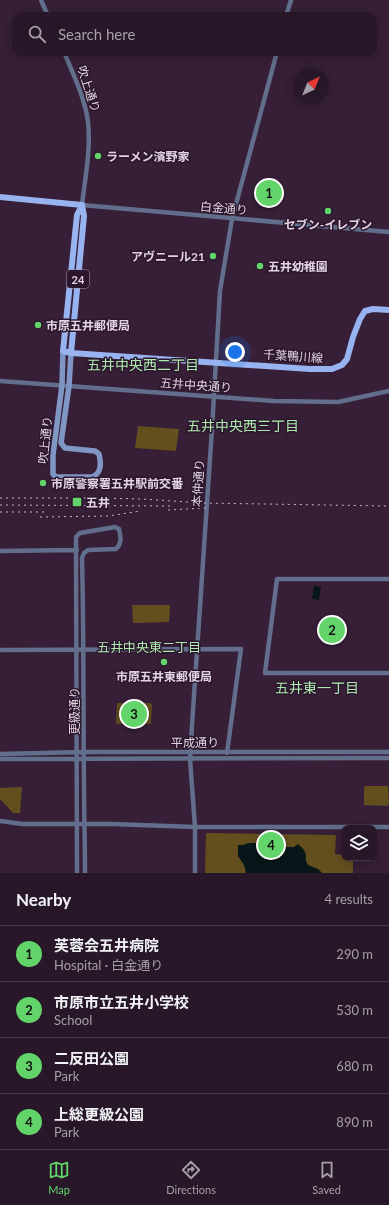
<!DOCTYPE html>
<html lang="en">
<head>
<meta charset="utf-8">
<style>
  :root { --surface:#281729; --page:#342435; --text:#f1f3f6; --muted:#a59fa8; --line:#443646; --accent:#62d469 }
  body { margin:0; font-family:Lato,"Noto Sans JP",sans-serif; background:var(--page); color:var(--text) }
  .controls { position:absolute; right:12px; bottom:12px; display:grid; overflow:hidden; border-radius:8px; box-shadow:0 2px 10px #0003 }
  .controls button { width:36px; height:36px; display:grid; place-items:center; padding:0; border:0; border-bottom:1px solid var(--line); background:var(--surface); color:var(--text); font:20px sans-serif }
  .compass { position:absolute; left:293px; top:68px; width:36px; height:36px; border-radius:50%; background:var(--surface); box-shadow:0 2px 10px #0003; rotate:43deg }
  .you { position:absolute; left:235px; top:352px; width:14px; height:14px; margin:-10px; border:3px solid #fff; border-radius:50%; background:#1a73e8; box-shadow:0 0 0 6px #1a73e833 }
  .badge { display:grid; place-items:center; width:26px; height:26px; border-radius:50%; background:var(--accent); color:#111; font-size:13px; font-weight:700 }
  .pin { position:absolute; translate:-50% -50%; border:2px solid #fff; box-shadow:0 1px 4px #0006 }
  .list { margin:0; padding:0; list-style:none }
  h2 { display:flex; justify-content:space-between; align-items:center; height:52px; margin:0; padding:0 16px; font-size:17px }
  h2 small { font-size:13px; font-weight:400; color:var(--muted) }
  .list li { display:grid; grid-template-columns:26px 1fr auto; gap:12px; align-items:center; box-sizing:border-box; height:56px; padding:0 16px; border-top:1px solid var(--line) }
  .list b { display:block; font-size:15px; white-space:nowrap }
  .list p { margin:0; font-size:13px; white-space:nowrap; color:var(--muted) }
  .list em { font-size:13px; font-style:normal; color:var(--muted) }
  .icon { flex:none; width:22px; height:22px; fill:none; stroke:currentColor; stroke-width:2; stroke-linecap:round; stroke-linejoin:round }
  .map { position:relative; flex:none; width:389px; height:873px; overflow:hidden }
  .search { position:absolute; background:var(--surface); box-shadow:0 2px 10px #0003; left:12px; right:12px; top:12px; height:44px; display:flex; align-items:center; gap:10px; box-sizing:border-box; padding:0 14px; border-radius:12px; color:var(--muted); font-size:15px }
  .sheet { height:276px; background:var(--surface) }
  nav { display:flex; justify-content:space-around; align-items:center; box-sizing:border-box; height:56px; border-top:1px solid var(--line); background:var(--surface); font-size:11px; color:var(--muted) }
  nav a { display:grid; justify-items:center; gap:2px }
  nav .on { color:var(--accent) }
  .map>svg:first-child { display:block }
</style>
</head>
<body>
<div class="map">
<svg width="389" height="873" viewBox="0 0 389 873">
  <rect width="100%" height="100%" fill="#361f37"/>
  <!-- green -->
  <path fill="#634e1d" d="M138,426L179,429L176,451L135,448Z
    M132,605H170L169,622L133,623Z
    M117,703H150L152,705L151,723L150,724H117L116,723Z
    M365,786H388L389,804L387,806L364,805V788Z
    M22,787L20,813H13L0,799V788Z
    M206,833L336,835L335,854L344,855V858H353V873H205Z"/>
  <!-- water -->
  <path fill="#071618" d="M314,586L321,587L319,600L312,599Z
    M277,842L286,847H294L298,844C300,846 304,849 305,852C307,857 304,858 308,865L318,869L322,873H246L244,865L238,856V845H243C248,842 258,843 264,844L265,846Z"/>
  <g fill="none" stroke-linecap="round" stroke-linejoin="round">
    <!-- tertiary -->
    <path stroke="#616f8c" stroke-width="4.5" d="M41,0L48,16
      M286,16L291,0
      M64,52C73,74 85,98 88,122C91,150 85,178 82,205L389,232
      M0,381L274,401L338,402L389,391
      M0,551L77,550
      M389,579H277L265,673H389
      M0,650L241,649L227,753
      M0,754L84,752H389
      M0,759L389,758
      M0,821L23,824H112L195,827H389
      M77,873L76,537L80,533L115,527L119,529C121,537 122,543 116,549L88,550L84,553L82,558C84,634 83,709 84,784C84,814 85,843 85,873
      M195,873V827L190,759L192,725L212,429L220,291L232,219L277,52"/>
    <!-- secondary -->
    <path stroke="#8096c4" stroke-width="5.5" d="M63,351L62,385L53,455V474L56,477H92C102,473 101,463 99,454L95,451L65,448L61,443L69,386L71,353"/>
    <!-- primary -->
    <path stroke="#98b4f0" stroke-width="6" d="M0,197L82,205
      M82,205L77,215L63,351L71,353L310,369H332L342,365L347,359L353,337L360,319L365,311L373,309L389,310
      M71,353L84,216L82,205"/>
    <!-- rail -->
    <path stroke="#c7b6c8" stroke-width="1" stroke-dasharray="2 4" stroke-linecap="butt" d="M0,498H99L142,499L203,503L389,506
      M0,505L173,506
      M168,510L206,508
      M0,512H48
      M40,517L108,516L141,511"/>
  </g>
  <!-- markers -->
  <g fill="#62d469" stroke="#2b162d" stroke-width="1.5">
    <circle cx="98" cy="156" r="4"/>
    <circle cx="328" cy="211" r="4"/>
    <circle cx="213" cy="256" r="4"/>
    <circle cx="260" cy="266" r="4"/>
    <circle cx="38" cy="325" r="4"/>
    <circle cx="43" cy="483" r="4"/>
    <rect x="72" y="497" width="10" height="10" rx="2"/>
    <circle cx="164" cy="662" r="4"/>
  </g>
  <g text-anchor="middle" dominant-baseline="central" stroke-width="3" stroke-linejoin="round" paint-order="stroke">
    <!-- shield labels -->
    <rect fill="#2b162d" stroke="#ab9aac" stroke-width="1" x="67" y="270" width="22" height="18" rx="3"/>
    <g font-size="11" font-weight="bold" fill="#e2d3e3">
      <text x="78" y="279">24</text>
    </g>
    <!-- street labels -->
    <g font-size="12" fill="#e2d3e3" stroke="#2b162d">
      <text transform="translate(89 89) rotate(72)">吹上通り</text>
      <text transform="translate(224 208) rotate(5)">白金通り</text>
      <text transform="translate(293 356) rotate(4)">千葉鴨川線</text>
      <text transform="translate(196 385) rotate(4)">五井中央通り</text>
      <text transform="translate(45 440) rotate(-84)">吹上通り</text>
      <text transform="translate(198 483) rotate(-86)">本仲通り</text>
      <text transform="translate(74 711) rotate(-90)">更級通り</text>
      <text x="195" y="742">平成通り</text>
    </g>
    <!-- poi labels -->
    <g font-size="12" font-weight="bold" fill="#e2d3e3" stroke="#2b162d" text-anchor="start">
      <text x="106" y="156">ラーメン濱野家</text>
      <text x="328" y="224" text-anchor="middle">セブン-イレブン</text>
      <text x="205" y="256" text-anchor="end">アヴニール21</text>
      <text x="268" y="266">五井幼稚園</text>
      <text x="46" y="325">市原五井郵便局</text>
      <text x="51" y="483">市原警察署五井駅前交番</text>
      <text x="86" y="502">五井</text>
      <text x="164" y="676" text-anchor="middle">市原五井東郵便局</text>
    </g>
    <!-- neighbourhood labels -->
    <g font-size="13" fill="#aee9ae" stroke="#2b162d">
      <text x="149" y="647">五井中央東二丁目</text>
    </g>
    <!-- quarter labels -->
    <g font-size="14" fill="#aee9ae" stroke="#2b162d">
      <text x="143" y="364">五井中央西二丁目</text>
      <text x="243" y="425">五井中央西三丁目</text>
      <text x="317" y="687">五井東一丁目</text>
    </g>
  </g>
</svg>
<div class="controls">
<button><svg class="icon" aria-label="layers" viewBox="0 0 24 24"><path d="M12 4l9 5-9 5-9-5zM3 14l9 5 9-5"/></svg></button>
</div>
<svg class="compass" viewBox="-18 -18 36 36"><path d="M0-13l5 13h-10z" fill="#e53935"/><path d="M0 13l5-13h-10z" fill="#a59fa8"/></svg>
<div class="you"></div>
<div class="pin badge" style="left:269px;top:193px">1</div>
<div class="pin badge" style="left:332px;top:630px">2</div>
<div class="pin badge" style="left:134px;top:714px">3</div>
<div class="pin badge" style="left:271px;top:845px">4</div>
<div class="search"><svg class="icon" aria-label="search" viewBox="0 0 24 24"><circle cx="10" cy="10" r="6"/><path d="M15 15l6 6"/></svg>Search here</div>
</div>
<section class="sheet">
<h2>Nearby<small>4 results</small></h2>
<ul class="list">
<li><span class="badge">1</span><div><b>芙蓉会五井病院</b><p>Hospital · 白金通り</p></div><em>290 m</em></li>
<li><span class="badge">2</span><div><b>市原市立五井小学校</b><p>School</p></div><em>530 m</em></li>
<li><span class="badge">3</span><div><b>二反田公園</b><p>Park</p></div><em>680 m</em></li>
<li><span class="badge">4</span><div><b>上総更級公園</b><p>Park</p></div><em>890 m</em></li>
</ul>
</section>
<nav>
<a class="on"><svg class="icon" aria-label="map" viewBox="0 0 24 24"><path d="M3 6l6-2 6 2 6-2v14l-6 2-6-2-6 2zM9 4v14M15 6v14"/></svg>Map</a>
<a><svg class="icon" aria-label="directions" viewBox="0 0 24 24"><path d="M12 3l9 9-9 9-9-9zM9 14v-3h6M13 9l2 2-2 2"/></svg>Directions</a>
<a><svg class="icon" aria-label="saved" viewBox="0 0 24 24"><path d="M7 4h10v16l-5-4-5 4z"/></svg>Saved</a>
</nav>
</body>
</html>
